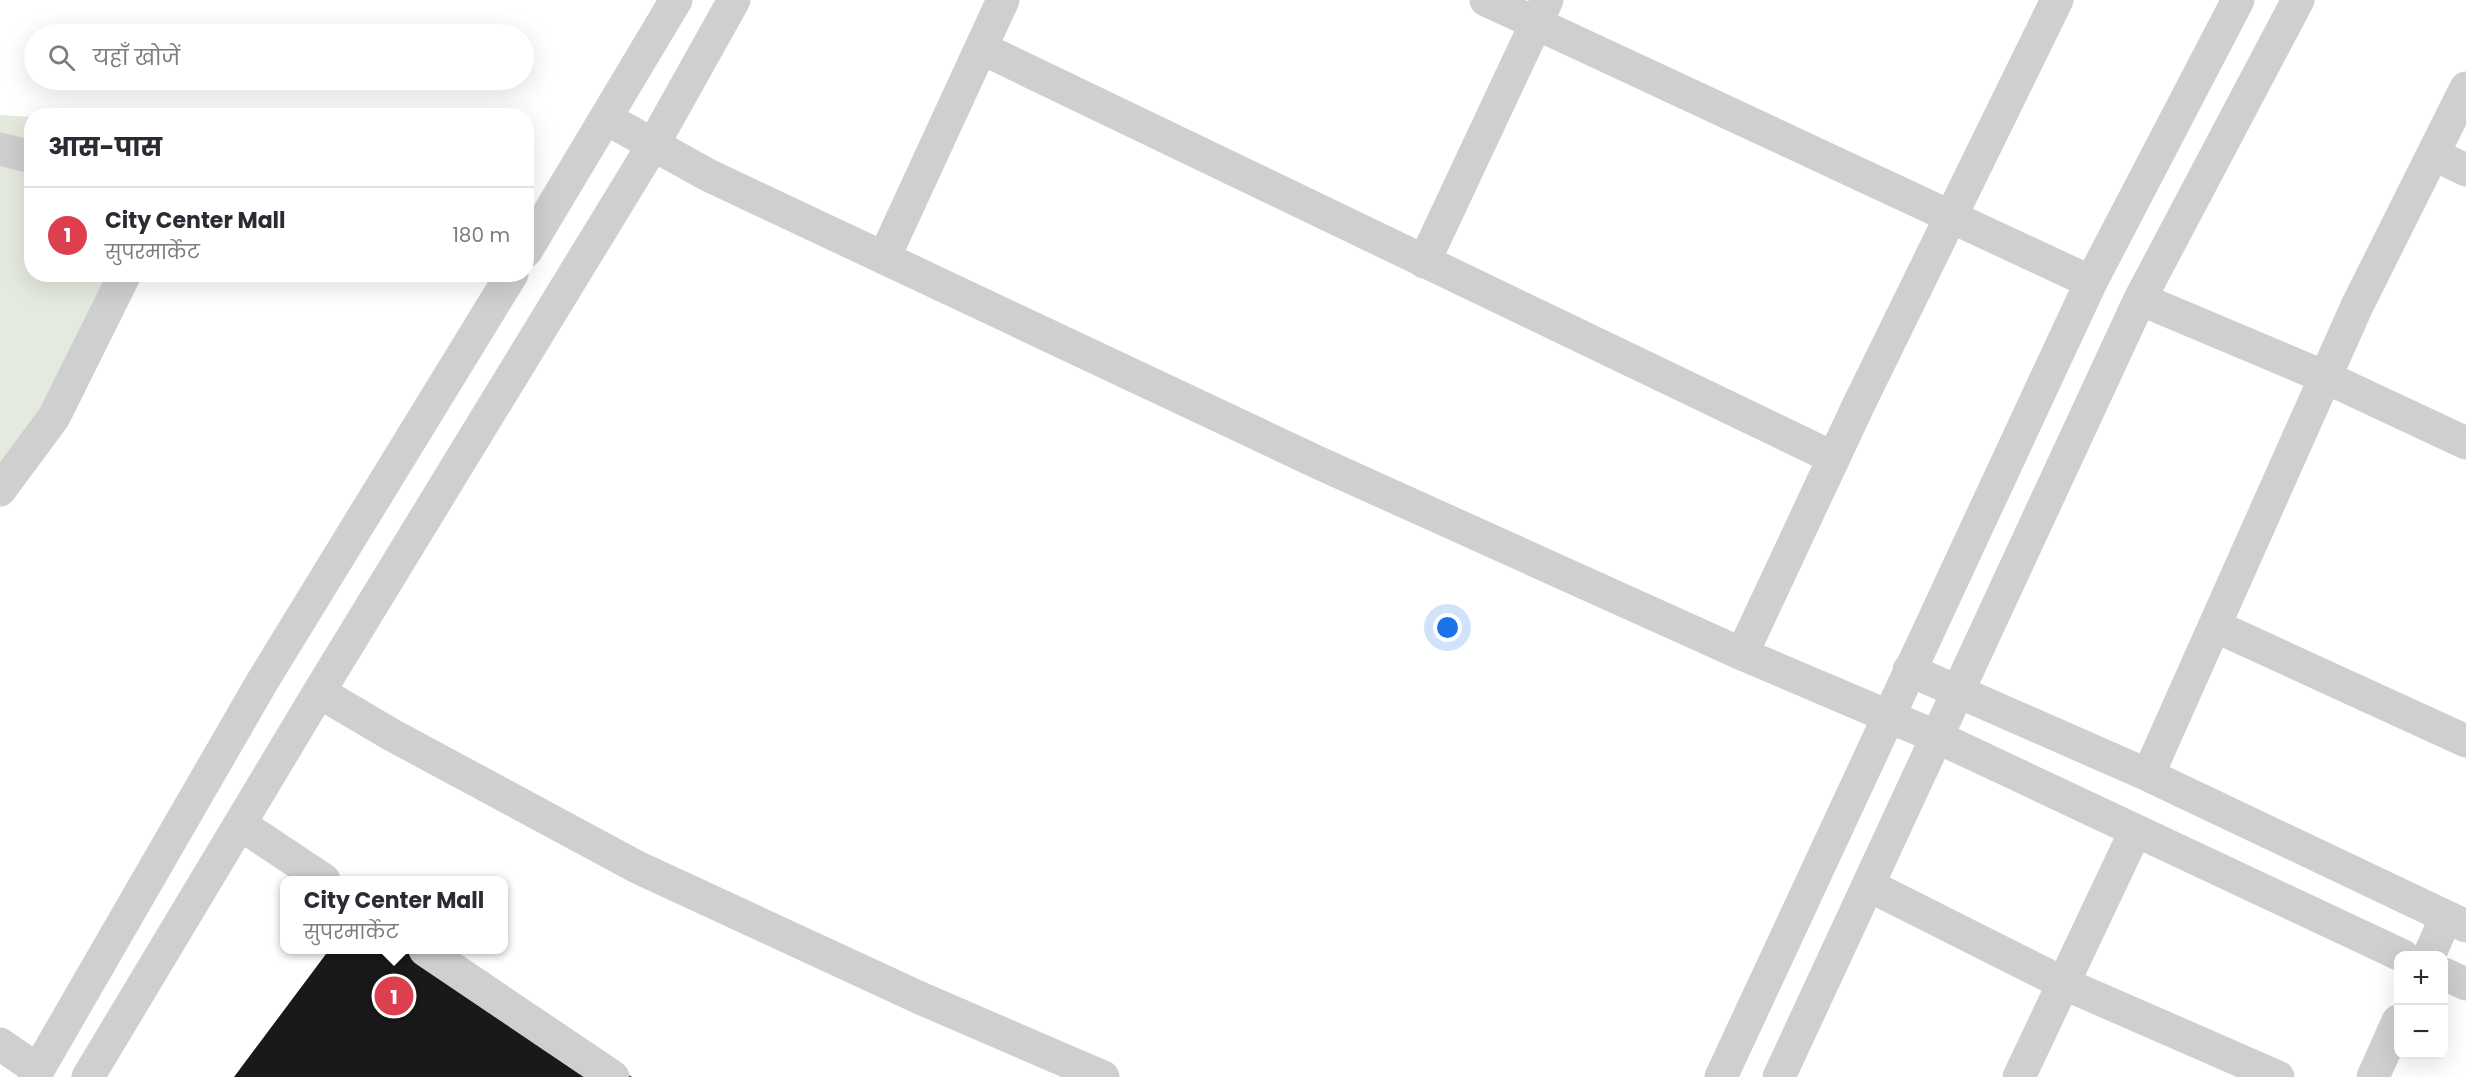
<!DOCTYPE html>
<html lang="hi">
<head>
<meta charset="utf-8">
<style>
  :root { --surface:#fff; --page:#f2f2f3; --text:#2b2b33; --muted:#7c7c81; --line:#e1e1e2; --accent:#dd3f4e }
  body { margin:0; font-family:Poppins,"Noto Sans Devanagari",sans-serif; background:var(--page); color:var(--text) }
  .controls { position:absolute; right:18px; bottom:18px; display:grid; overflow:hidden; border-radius:12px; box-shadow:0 6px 24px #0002 }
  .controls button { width:54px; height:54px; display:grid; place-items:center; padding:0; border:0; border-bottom:2px solid var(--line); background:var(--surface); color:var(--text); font:30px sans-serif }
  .you { position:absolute; left:1448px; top:628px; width:21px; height:21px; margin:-15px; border:4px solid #fff; border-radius:50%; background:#1a73e8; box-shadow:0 0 0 9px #1a73e833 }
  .badge { display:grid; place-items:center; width:39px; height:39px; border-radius:50%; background:var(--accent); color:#fff; font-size:20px; font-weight:700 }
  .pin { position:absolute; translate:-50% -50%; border:3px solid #fff; box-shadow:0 2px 6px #0006 }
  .popup { position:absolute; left:280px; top:876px; width:228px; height:78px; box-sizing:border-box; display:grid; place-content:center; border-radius:12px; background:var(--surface); filter:drop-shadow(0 2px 4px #0005); font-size:20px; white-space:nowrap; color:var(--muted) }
  .popup b { font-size:22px; color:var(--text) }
  .popup::after { content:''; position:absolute; left:50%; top:100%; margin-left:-12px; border:12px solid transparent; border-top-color:var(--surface) }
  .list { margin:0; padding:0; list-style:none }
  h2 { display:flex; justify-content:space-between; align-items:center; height:78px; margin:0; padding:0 24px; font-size:26px }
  h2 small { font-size:20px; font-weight:400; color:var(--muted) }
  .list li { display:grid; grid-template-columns:39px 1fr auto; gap:18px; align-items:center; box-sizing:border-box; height:96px; padding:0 24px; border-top:2px solid var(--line) }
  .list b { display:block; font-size:22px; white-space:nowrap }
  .list p { margin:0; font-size:20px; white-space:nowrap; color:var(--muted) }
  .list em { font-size:20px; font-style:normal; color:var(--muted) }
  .icon { flex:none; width:33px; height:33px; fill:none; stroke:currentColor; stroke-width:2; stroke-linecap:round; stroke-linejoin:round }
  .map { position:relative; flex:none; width:2466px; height:1077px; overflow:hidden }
  .search { position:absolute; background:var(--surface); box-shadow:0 6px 24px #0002; left:24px; top:24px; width:510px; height:66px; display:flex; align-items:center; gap:15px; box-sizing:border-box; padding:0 21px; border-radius:33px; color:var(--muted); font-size:22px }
  .panel { position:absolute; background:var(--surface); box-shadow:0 6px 24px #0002; left:24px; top:108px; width:510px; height:174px; border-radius:24px }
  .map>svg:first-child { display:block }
</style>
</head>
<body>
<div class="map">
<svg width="2466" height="1077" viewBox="0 0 2466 1077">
  <rect width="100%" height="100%" fill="#fff"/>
  <!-- green -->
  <path fill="#e5eade" d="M0,115L31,117L32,274L136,275L0,476Z"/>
  <!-- building -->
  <path fill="#191919" d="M329,950H415L632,1077H234Z"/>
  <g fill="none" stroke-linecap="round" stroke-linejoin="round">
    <!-- minor -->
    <path stroke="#cfcfcf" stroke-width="33" d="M1486,0L2091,282
      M981,48L1834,458
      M607,119L708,175L1319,463L1742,654L1937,737L2403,956
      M0,149L32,157
      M2433,154L2466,170
      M526,251L676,0
      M884,258L1003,0
      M1424,262L1547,0
      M2140,299L2325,377L2466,443
      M0,490L54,417L125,274
      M2215,626L2466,741
      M1742,654L1859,404L2057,0
      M1909,670L2148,775L2466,926
      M319,692L392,735L637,867L920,998L1103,1077
      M2148,775L2357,306L2466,88
      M240,824L324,880
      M1868,885L2065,984L2278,1077
      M425,950L613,1077
      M2429,956L2446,917
      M2444,974L2466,984
      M0,1044L38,1070
      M34,1077L262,682L512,274
      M88,1077L319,692L653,145L734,0
      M1721,1077L2091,282L2238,0
      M1779,1077L2140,299L2298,0
      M2019,1077L2135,832
      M2373,1077L2398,1021"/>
  </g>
</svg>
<div class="controls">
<button>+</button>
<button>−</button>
</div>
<div class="you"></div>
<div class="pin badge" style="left:394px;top:996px">1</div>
<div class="popup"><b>City Center Mall</b>सुपरमार्केट</div>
<div class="search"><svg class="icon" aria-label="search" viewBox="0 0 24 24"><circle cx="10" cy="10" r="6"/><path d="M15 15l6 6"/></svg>यहाँ खोजें</div>
<section class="panel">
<h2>आस-पास<small></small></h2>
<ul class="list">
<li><span class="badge">1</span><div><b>City Center Mall</b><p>सुपरमार्केट</p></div><em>180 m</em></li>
</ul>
</section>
</div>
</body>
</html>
